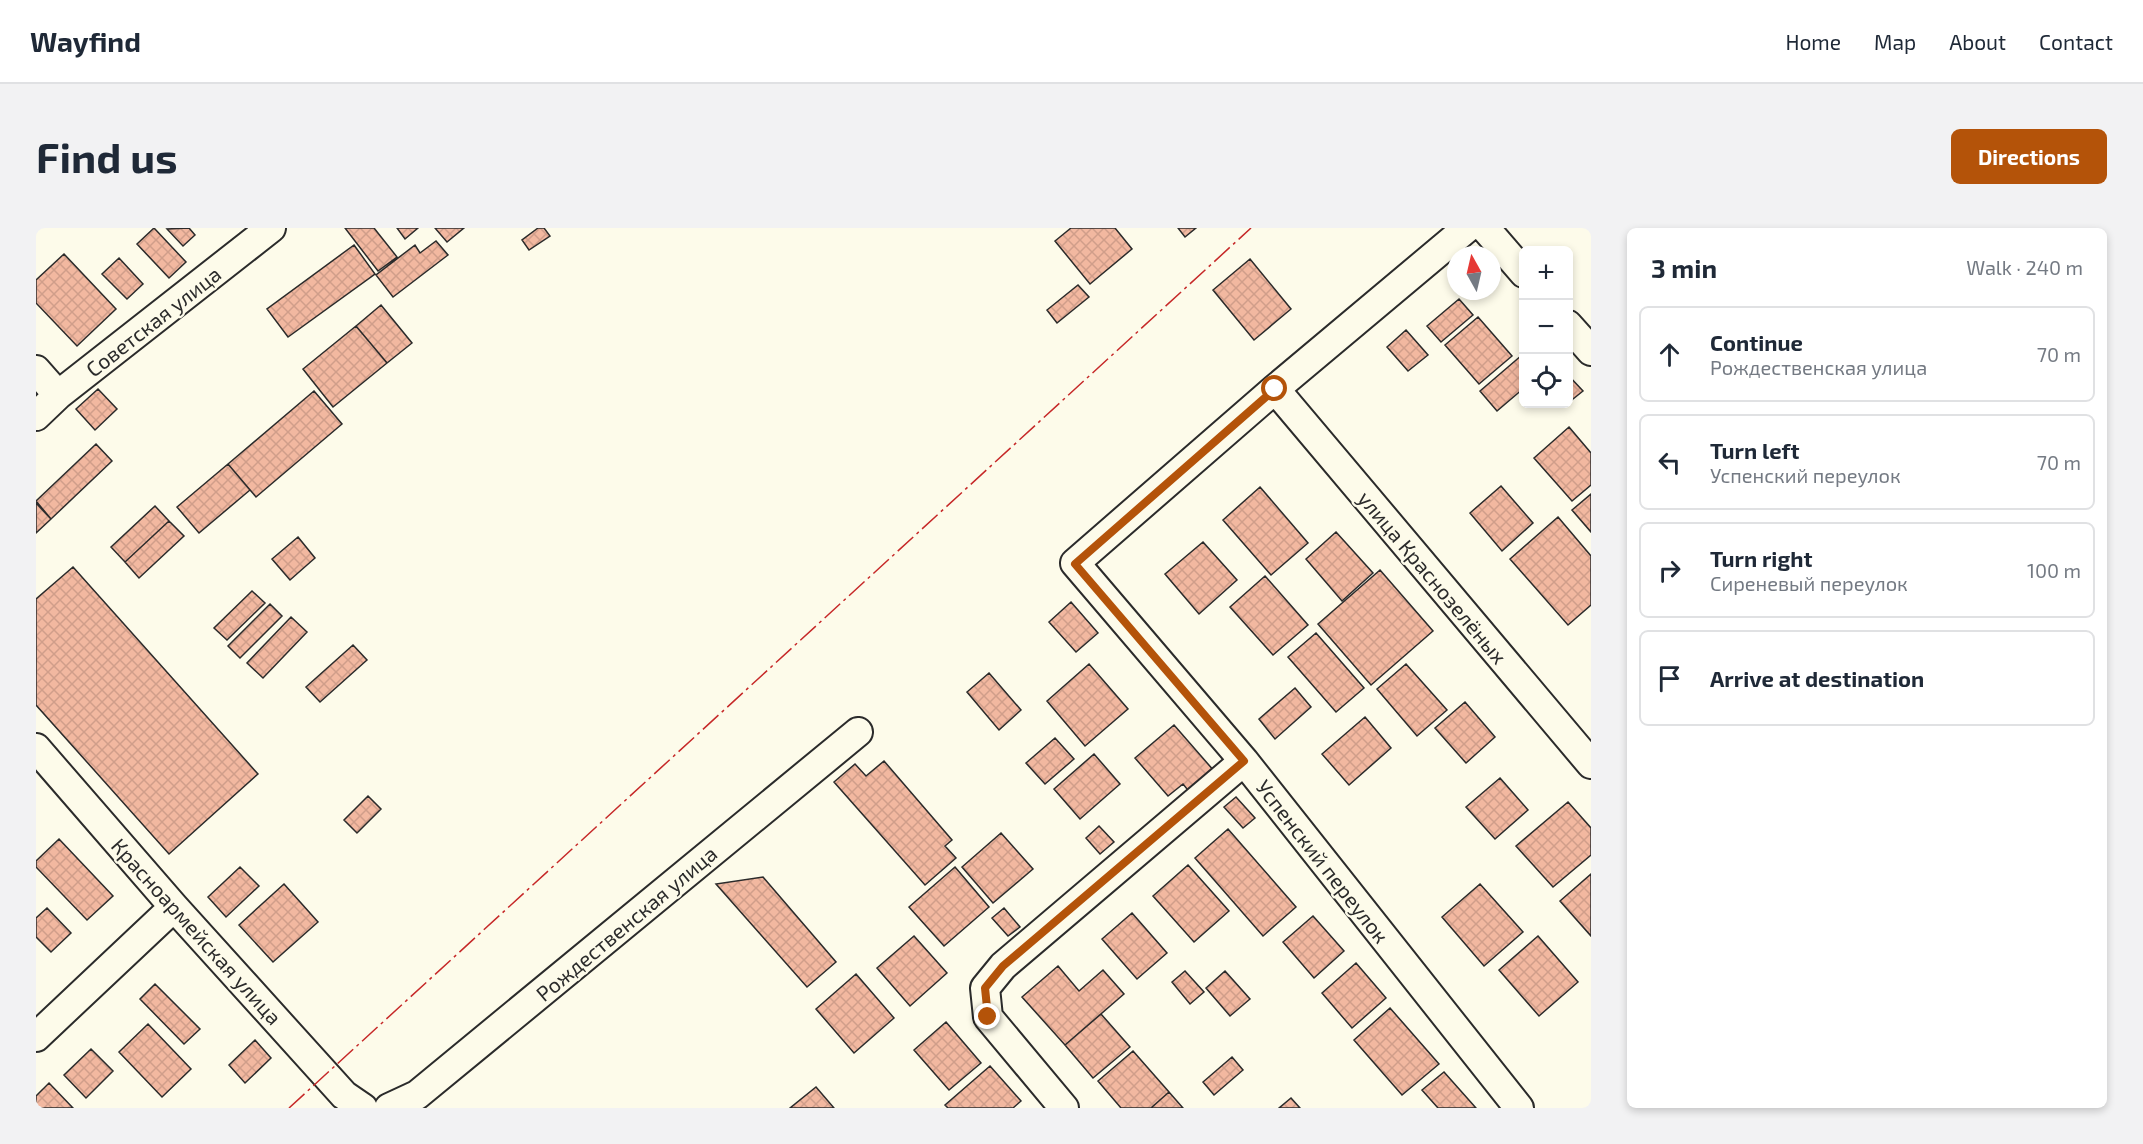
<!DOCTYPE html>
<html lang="en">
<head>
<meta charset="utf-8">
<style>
  :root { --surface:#fff; --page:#f2f2f3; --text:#1f2937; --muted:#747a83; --line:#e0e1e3; --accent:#b45309 }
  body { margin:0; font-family:"Exo 2",sans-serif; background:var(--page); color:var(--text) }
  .controls { position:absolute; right:18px; top:18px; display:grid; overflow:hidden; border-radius:9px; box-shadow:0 3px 9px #0003 }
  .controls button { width:54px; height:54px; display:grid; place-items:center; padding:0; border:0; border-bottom:2px solid var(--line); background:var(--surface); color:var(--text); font:30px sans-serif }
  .compass { position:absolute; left:1411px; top:18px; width:54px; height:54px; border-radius:50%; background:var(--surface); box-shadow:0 3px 9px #0003; rotate:352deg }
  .stop { position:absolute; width:18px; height:18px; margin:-14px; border:4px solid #b45309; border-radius:50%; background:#fff }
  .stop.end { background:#b45309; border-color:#fff; box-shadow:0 2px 6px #0008 }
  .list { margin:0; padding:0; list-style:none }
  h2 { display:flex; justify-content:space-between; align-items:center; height:78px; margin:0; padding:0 24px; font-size:26px }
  h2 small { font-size:20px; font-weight:400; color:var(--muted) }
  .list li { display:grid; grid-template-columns:39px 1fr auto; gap:18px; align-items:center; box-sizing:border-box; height:96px; margin:0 12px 12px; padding:0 12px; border:2px solid var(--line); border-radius:9px }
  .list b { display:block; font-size:22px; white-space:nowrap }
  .list p { margin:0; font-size:20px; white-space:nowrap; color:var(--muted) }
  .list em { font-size:20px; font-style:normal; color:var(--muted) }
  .icon { flex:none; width:33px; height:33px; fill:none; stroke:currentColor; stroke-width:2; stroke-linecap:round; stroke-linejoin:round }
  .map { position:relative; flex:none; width:1555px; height:880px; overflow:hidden; border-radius:9px }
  header { display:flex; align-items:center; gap:36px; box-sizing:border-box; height:84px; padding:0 30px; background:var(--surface); border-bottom:2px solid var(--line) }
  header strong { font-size:28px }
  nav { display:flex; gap:33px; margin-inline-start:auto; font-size:21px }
  .intro { display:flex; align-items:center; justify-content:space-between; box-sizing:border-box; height:144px; padding:0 36px }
  h1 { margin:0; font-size:42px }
  .button { padding:15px 27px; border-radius:9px; background:var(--accent); color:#fff; font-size:21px; font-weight:700 }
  main { display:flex; gap:36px; padding:0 36px }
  aside { flex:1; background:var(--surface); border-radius:9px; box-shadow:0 3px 9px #0003 }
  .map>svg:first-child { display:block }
</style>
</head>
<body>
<header>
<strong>Wayfind</strong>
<nav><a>Home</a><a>Map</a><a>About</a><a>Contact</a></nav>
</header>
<div class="intro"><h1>Find us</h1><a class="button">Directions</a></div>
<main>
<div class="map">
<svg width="1555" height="880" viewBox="0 0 1555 880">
  <defs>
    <pattern id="building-cross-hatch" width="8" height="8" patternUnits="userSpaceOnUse" patternTransform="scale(1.5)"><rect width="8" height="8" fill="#f2b8a0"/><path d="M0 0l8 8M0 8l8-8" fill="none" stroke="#d09e8a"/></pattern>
  </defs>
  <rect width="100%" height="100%" fill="#fdfbea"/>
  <!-- building -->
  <path fill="url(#building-cross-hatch)" stroke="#2b2b2b" stroke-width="1.5" d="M118,0L150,34L133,50L101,16Z
    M153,0L159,7L147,18L131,1Z
    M309,0H338L361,29L342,43Z
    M361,0H382L369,11Z
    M399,0H428L411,14Z
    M502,0H508L514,8L493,22L486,12Z
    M1035,0H1079L1096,21L1054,56L1019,13Z
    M1142,0H1160L1149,9Z
    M400,13L412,27L357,69L340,47L379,17L384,25Z
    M318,17L339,46L252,109L231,81Z
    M28,26L80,81L41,118L0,75V52Z
    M83,30L107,56L91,71L66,46Z
    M1214,31L1255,81L1218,112L1177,62Z
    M1042,57L1053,69L1021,95L1011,82Z
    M1423,71L1437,87L1405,114L1391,98Z
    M345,77L376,115L351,135L320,98Z
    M1442,89L1476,128L1443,156L1409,117Z
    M320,98L351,135L297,179L267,141Z
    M1370,102L1392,127L1372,143L1351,119Z
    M1486,127L1488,160L1461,183L1444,163Z
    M1532,147L1547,163L1532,175Z
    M62,161L81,181L59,202L40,181Z
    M278,163L306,196L220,269L192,236Z
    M1533,199L1555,225V257L1536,273L1498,230Z
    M60,216L76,233L15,291L0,273Z
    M192,236L214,262L163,305L141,279Z
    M1465,258L1497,295L1466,323L1434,285Z
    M1224,259L1272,315L1235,347L1187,292Z
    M1555,266V304L1536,282Z
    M0,275L15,291L0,305Z
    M119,278L133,293L89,334L75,319Z
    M1522,289L1555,328V377L1532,397L1474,331Z
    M133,293L148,308L103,350L89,334Z
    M1300,304L1337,345L1306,373L1270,331Z
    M262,309L279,330L254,352L236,331Z
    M1167,314L1201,352L1163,386L1129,346Z
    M37,339L222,546L133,626L0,477V371Z
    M1344,342L1397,403L1335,457L1282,396Z
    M1229,348L1272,397L1237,427L1194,379Z
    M216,363L229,375L191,412L178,400Z
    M1035,374L1062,405L1040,424L1013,394Z
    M234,376L246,388L204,430L192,418Z
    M255,389L271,404L227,450L211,435Z
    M1280,405L1328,460L1300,484L1252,429Z
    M317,417L331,432L284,474L270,459Z
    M1053,436L1092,481L1049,518L1011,473Z
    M1370,436L1411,482L1381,508L1341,461Z
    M953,445L985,482L963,502L931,464Z
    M1259,460L1275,479L1239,511L1223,491Z
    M1429,474L1459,509L1430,535L1399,500Z
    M1329,489L1355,520L1313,557L1286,526Z
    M1138,497L1179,544L1155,566L1147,556L1132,568L1099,530Z
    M1019,510L1038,531L1009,556L990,535Z
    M1058,526L1084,556L1044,591L1018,561Z
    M848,533L916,612L909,618L920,630L889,657L798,554L819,536L830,548Z
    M1464,550L1492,582L1459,611L1430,579Z
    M332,568L345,581L321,605L308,592Z
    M1200,569L1219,590L1207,600L1188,579Z
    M1532,574L1555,600V627L1517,659L1480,618Z
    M1063,598L1078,614L1064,626L1050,610Z
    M1192,601L1260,679L1227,708L1159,630Z
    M965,605L997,641L957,675L926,639Z
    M23,611L77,668L51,692L0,639V633Z
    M1152,637L1193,683L1158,714L1117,668Z
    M204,639L223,658L190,689L172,669Z
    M919,639L953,679L908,718L873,679Z
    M1555,646V708L1524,673Z
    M727,649L800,734L771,759L680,656Z
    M248,656L282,694L237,734L203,697Z
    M1444,656L1487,704L1448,738L1406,689Z
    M11,680L35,705L15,724L0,709V690Z
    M968,680L984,699L972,708L956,690Z
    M1096,685L1131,725L1101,751L1066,711Z
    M1277,688L1308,723L1278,750L1247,714Z
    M878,708L911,745L874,778L841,740Z
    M1502,708L1542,754L1503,788L1463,742Z
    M1320,735L1350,770L1316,800L1286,765Z
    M1022,738L1043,763L1067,742L1088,766L1029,817L986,769Z
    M1149,743L1168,764L1154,776L1136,754Z
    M1189,743L1214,771L1194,788L1170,760Z
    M820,746L858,790L818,825L780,781Z
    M119,756L164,801L148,816L104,771Z
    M1354,780L1403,836L1366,867L1318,812Z
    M1065,786L1094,819L1057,850L1029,817Z
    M910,794L945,835L913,862L878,822Z
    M112,796L155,841L126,869L83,824Z
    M219,812L235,830L209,855L193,837Z
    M55,821L77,843L50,870L28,847Z
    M1097,823L1133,864L1115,880H1085L1062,853Z
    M1196,829L1207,842L1178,867L1167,854Z
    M954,838L985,873L977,880H912L909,877Z
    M1408,844L1440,880H1402L1386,862Z
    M13,855L37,880H0V868Z
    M780,859L798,880H754Z
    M1133,864L1147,880H1115Z
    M1255,870L1264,880H1243Z"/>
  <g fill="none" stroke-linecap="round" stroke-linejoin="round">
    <defs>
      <path id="minor" d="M1431,0L1239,161L1039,335L1208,533L1483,880
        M1449,0L1488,45
        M1532,97L1555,123
        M0,142L22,167
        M1239,161L1555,536
        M0,188L22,167L235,0
        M0,520L138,679L308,867L327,880
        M0,809L138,679
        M353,880L381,867L822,504
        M1028,880L952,789L949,760L967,738L1208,533"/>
    </defs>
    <!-- minor casing -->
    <use href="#minor" stroke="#2b2b2b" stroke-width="32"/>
    <!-- minor -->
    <use href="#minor" stroke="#fdfbea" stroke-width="28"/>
    <!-- power -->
    <path stroke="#c62828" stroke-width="1.5" stroke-dasharray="21 4.5 3 4.5" stroke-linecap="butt" d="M253,880L1215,0"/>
  </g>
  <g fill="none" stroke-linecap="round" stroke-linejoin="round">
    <!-- route -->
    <path stroke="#b45309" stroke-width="8" d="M952,789L949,760L967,738L1208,533L1039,336L1239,161"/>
  </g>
  <g text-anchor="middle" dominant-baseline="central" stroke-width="4.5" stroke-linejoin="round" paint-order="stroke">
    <!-- street labels -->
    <g font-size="21" fill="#2b2b2b" stroke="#fdfbea">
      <text transform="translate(117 93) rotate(-38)">Советская улица</text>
      <text transform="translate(1397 349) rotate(50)">улица Краснозелёных</text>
      <text transform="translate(1287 633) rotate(52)">Успенский переулок</text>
      <text transform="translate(590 695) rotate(-40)">Рождественская улица</text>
      <text transform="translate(161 703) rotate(48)">Красноармейская улица</text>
    </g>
  </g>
</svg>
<div class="controls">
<button>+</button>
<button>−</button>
<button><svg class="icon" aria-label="locate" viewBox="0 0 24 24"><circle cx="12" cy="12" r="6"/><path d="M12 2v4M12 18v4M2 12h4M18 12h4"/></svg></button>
</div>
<svg class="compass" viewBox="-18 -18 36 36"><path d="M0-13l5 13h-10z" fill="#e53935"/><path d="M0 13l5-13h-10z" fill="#747a83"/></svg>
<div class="stop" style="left:1239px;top:161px"></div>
<div class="stop end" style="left:952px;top:789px"></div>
</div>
<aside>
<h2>3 min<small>Walk · 240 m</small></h2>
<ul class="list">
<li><svg class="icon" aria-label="ahead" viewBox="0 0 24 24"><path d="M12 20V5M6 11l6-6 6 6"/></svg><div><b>Continue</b><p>Рождественская улица</p></div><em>70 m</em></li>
<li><svg class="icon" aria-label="left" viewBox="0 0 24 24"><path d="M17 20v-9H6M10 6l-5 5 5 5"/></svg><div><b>Turn left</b><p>Успенский переулок</p></div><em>70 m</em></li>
<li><svg class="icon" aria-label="right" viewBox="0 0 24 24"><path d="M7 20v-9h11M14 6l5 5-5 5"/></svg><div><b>Turn right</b><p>Сиреневый переулок</p></div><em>100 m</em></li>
<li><svg class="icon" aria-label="arrive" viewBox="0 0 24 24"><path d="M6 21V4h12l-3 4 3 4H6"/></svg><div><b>Arrive at destination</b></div></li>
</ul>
</aside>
</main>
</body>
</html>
